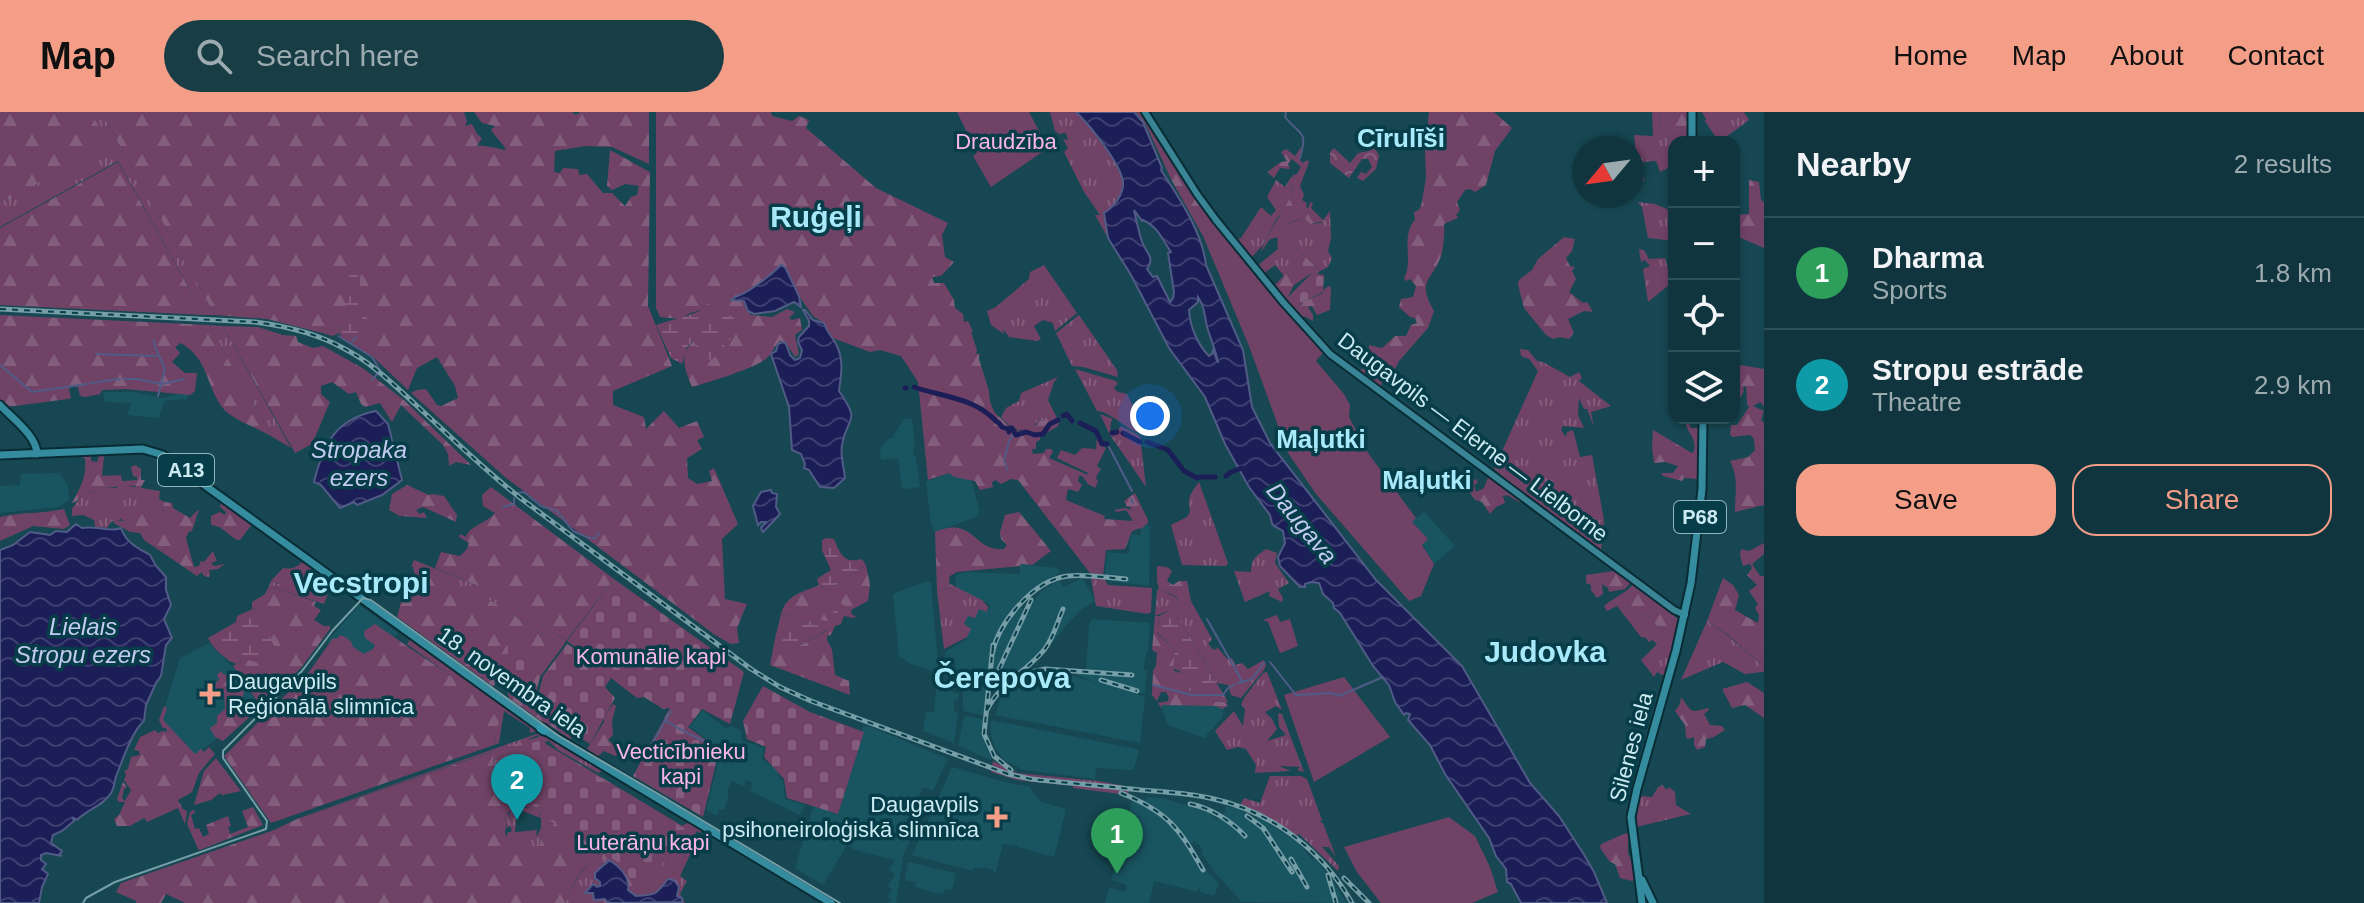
<!DOCTYPE html>
<html lang="en">
<head>
<meta charset="utf-8">
<style>
  :root { --surface:#10353e; --page:#193d45; --text:#f1f3f6; --muted:#9cabb0; --line:#305058; --accent:#f49e88 }
  body { margin:0; font-family:Helvetica,sans-serif; background:var(--page); color:var(--text) }
  .controls { position:absolute; right:24px; top:24px; display:grid; overflow:hidden; border-radius:16px; box-shadow:0 2px 6px #0004 }
  .controls button { width:72px; height:72px; display:grid; place-items:center; padding:0; border:0; border-bottom:2px solid var(--line); background:var(--surface); color:var(--text); font:40px sans-serif }
  .compass { position:absolute; left:1572px; top:24px; width:72px; height:72px; border-radius:50%; background:var(--surface); box-shadow:0 2px 6px #0004; rotate:241deg }
  .you { position:absolute; left:1150px; top:304px; width:28px; height:28px; margin:-20px; border:6px solid #fff; border-radius:50%; background:#1a73e8; box-shadow:0 0 0 12px #1a73e833 }
  .badge { display:grid; place-items:center; width:52px; height:52px; border-radius:50%; background:var(--accent); color:#fff; font-size:26px; font-weight:700 }
  .pin { position:absolute; translate:-50% -66px; filter:drop-shadow(0 2px 4px #0008) }
  .pin::after { content:''; position:absolute; top:42px; width:28px; height:24px; background:inherit; clip-path:polygon(0 0,100% 0,50% 100%) }
  .list { margin:0; padding:0; list-style:none }
  h2 { display:flex; justify-content:space-between; align-items:center; height:104px; margin:0; padding:0 32px; font-size:34px }
  h2 small { font-size:26px; font-weight:400; color:var(--muted) }
  .list li { display:grid; grid-template-columns:52px 1fr auto; gap:24px; align-items:center; box-sizing:border-box; height:112px; padding:0 32px; border-top:2px solid var(--line) }
  .list b { display:block; font-size:30px; white-space:nowrap }
  .list p { margin:0; font-size:26px; white-space:nowrap; color:var(--muted) }
  .list em { font-size:26px; font-style:normal; color:var(--muted) }
  .actions { display:flex; gap:16px; padding:24px 32px }
  .actions a { flex:1; padding:18px 0; border:2px solid var(--accent); border-radius:24px; text-align:center; font-size:28px; color:var(--accent) }
  .actions .main { background:var(--accent); color:#111 }
  .icon { flex:none; width:44px; height:44px; fill:none; stroke:currentColor; stroke-width:2; stroke-linecap:round; stroke-linejoin:round }
  .map { position:relative; flex:none; width:1764px; height:791px; overflow:hidden }
  header { display:flex; align-items:center; gap:48px; box-sizing:border-box; height:112px; padding:0 40px; background:var(--accent); color:#111 }
  header strong { font-size:38px }
  nav { display:flex; gap:44px; margin-inline-start:auto; font-size:28px }
  .search { width:560px; height:72px; background:var(--page); display:flex; align-items:center; gap:20px; box-sizing:border-box; padding:0 28px; border-radius:44px; color:var(--muted); font-size:30px }
  main { display:flex }
  aside { flex:1; background:var(--surface) }
  .map>svg:first-child { display:block }
</style>
</head>
<body>
<header>
<strong>Map</strong>
<div class="search"><svg class="icon" aria-label="search" viewBox="0 0 24 24"><circle cx="10" cy="10" r="6"/><path d="M15 15l6 6"/></svg>Search here</div>
<nav><a>Home</a><a>Map</a><a>About</a><a>Contact</a></nav>
</header>
<main>
<div class="map">
<svg width="1764" height="791" viewBox="0 0 1764 791">
  <defs>
    <pattern id="grass-tufts" width="24" height="20" patternUnits="userSpaceOnUse" patternTransform="scale(2)"><rect width="24" height="20" fill="#704366"/><path d="M3 7l-1-3M5 7V3M7 7l1-3M15 17l-1-3M17 17v-4M19 17l1-3" fill="none" stroke="#835e7c"/></pattern>
    <pattern id="forest-firs" width="22" height="20" patternUnits="userSpaceOnUse" patternTransform="scale(2)"><rect width="22" height="20" fill="#704366"/><path d="M5 1l3.5 6h-7zM16 11l3.5 6h-7z" fill="#835e7c"/></pattern>
    <pattern id="wetland-marsh" width="20" height="14" patternUnits="userSpaceOnUse" patternTransform="scale(2)"><rect width="20" height="14" fill="#704366"/><path d="M1 5h8M5 5V1M11 12h8M15 12V8" fill="none" stroke="#835e7c"/></pattern>
    <pattern id="cemetery-stones" width="16" height="16" patternUnits="userSpaceOnUse" patternTransform="scale(2)"><rect width="16" height="16" fill="#704366"/><path d="M2 7V4a2 2 0 0 1 4 0v3zM10 15v-3a2 2 0 0 1 4 0v3z" fill="#835e7c"/></pattern>
    <pattern id="park-crowns" width="20" height="18" patternUnits="userSpaceOnUse" patternTransform="scale(2)"><rect width="20" height="18" fill="#704366"/><path d="M2 6a3 3 0 1 1 6 0M12 15a3 3 0 1 1 6 0" fill="none" stroke="#835e7c"/></pattern>
    <pattern id="water-waves" width="16" height="10" patternUnits="userSpaceOnUse" patternTransform="scale(2)"><rect width="16" height="10" fill="#1c1e57"/><path d="M0 5q4-4 8 0t8 0" fill="none" stroke="#3c3f70"/></pattern>
  </defs>
  <rect width="100%" height="100%" fill="#164752"/>
  <!-- built -->
  <path fill="#195461" d="M103,280H134L163,286L187,280L188,287L164,289L159,306L127,303L131,291L105,290Z
    M904,307H912L915,333L913,340L916,345L920,375L906,377L902,376L898,346L881,348L880,337L888,327L892,326Z
    M59,361L68,373L69,388L59,395L0,401V374L20,373L21,362Z
    M949,361L954,365L971,367L980,400L976,405L935,420L931,412L926,370Z
    M1424,400L1455,434L1434,452L1422,432L1427,428L1411,410Z
    M1150,413L1149,474L1109,469V464H1105L1107,440L1128,442L1131,422L1141,423V417L1144,414Z
    M1020,452L1057,456L1060,460L1017,490L1024,499L1026,500L1041,479L1058,469L1064,475L1082,466L1096,489L1082,497L1063,516V518L1053,530L1049,529L1028,554L1024,553L1021,560L1010,566L999,562L990,559V551L984,600L982,603L963,599V569L954,562L956,549L946,548L945,540L967,527L962,517L968,503L974,506L978,496L987,499L990,493L956,476L955,463L965,460L1020,462Z
    M927,469L931,471L938,550L941,551L950,566L909,551L899,544L893,482Z
    M359,493L398,521L392,529L353,551L327,530Z
    M1092,507L1150,511L1148,541L1146,542L1144,554V558H1147L1145,582L1117,576L1145,585L1140,631L995,603L1000,587L1011,577L1014,576L1030,560L1063,561L1096,571L1077,563L1078,557H1086L1089,513Z
    M209,531L233,555L257,590L225,621L195,643L161,608L180,546Z
    M937,565L950,570L952,580L959,582L958,587L954,588V599L958,601L954,631L923,619L926,599L934,600Z
    M1172,591L1224,594L1223,605L1204,626L1168,613L1160,592Z
    M702,598L727,617L731,614L742,619L741,628L764,636L762,647L776,657L780,666L783,668L785,687L805,693L800,703L750,679L753,671L746,668L744,674L731,669L727,681L729,684L725,695L724,698L719,697L717,704L706,698L720,642L717,635L690,615Z
    M964,604L983,607L981,622L991,645V648L958,634Z
    M991,608L1136,637L1139,639L1135,653L1133,658L1096,656L1095,667L1023,658L1004,648L994,634L990,618Z
    M863,614L871,615L948,647L933,679L923,675L905,718L913,722L904,742L896,791H888L891,787L887,785L892,777L888,774L895,762L889,758L895,748L855,738L847,733L825,770L821,772L795,756L813,694L838,702L863,624Z
    M952,655L1013,672L1029,674L1039,689L1066,697L1054,745L1018,735L1016,732L1014,734L1003,732L995,763L993,758L986,756H974L973,759L911,743L926,716V713Z
    M1147,685L1162,686L1206,699L1217,708L1225,701L1226,694L1240,697L1249,704L1263,708L1297,730L1312,747L1315,746L1334,771L1347,791L1242,790L1214,760L1201,740L1202,736L1194,729L1191,732L1207,759L1219,772L1214,784L1200,780V777L1198,776L1197,780L1158,770H1154L1149,791H1105L1109,776L1125,780L1127,773L1111,768L1133,686L1146,688Z
    M908,750L956,761L952,779L945,777L943,783L915,775L916,770L905,768Z"/>
  <!-- grass -->
  <path fill="url(#grass-tufts)" d="M90,0H101L215,203H204L118,49L0,115V89L10,87L103,23Z
    M1050,0H1076C1088,11 1121,54 1123,70C1124,82 1114,95 1104,102L1108,126L1095,103H1100L1084,80L1064,40L1068,36L1063,27L1068,28L1066,21L1059,22L1055,19Z
    M1652,0H1660L1661,17L1674,35V53L1660,60L1656,49L1643,50L1644,69L1639,71L1634,23L1653,24Z
    M1702,0H1744L1749,8L1719,30L1705,9L1706,7Z
    M1292,64L1295,67L1288,93L1276,108L1262,134L1250,147L1228,119L1236,128L1241,126L1261,95L1271,104L1276,98L1267,85L1276,68L1285,75Z
    M1638,90L1655,92L1674,100V129L1648,126L1642,95Z
    M1330,99L1331,126L1328,139L1332,146L1328,155L1320,159L1297,137L1291,144L1295,153L1302,147L1305,152L1301,157L1284,164L1275,153L1263,162L1257,154L1278,137C1275,119 1284,111 1301,108L1303,105L1312,112L1321,111Z
    M1639,137L1644,138L1649,147L1665,146L1669,160L1674,159V169L1648,190L1643,157L1650,154L1645,148L1641,150Z
    M1044,153L1077,201L1055,219L1053,211L1043,208L1034,214L1041,227L1037,229L1009,225L1003,217L1004,222L991,213L987,199L996,195L1029,167L1030,160Z
    M1079,203L1117,258L1118,265L1083,255L1072,254L1056,221Z
    M209,213L223,214L291,336L271,324Z
    M1520,237L1528,238L1537,249L1543,250L1570,265L1579,260L1582,266L1579,269L1611,294L1591,300L1594,315L1587,297H1584L1579,286L1578,303L1584,316L1563,314L1561,318L1566,325L1567,320L1573,318L1580,345L1592,343L1604,408L1601,440L1520,382L1518,377L1494,357L1538,259L1529,247L1521,244Z
    M1075,257L1116,269L1118,272L1114,275C1117,282 1121,280 1127,282L1134,296L1140,321C1124,317 1114,301 1097,299Z
    M1058,265L1054,270L1048,288L1055,302L1044,309L1039,307C1027,325 1013,319 1001,305L1006,296L1019,289L1021,281Z
    M1100,302L1113,307L1111,310L1110,318L1114,324L1121,314L1140,324L1146,375L1110,323Z
    M1199,370L1228,451L1226,454L1182,453L1171,413L1187,405L1190,400C1188,384 1189,384 1199,370Z
    M122,373L160,379L159,387L165,390L162,396L168,408L162,409L131,403L130,406L124,409L121,407L111,410L107,416L95,415L94,408L83,403L72,404V397L84,380L100,379L103,375L116,376Z
    M1266,437L1277,441L1275,451L1289,471L1278,477L1283,486L1282,490L1269,484L1270,479L1245,490L1234,459L1251,460C1252,446 1254,446 1266,437Z
    M414,448L488,478L566,529L563,534L483,484L423,463C419,470 406,490 400,494L403,483L416,471L413,454L411,455Z
    M1099,456L1108,473L1152,476L1151,500L1148,502L1096,494L1090,461Z
    M302,461L322,473L309,481L325,487L328,482L324,492L269,474L271,469L278,472Z
    M949,476L973,487L972,483L982,488L988,495L987,500L979,497L975,506L968,504L964,512L971,517L967,525L944,537L937,479Z
    M1159,477L1177,486L1179,495L1188,502L1191,489L1212,527L1208,532L1214,538L1218,536L1227,547L1232,546L1235,553L1242,551L1248,557L1264,548L1266,553L1264,558L1241,586L1231,583L1228,573L1217,571L1173,497L1155,504L1157,478Z
    M1628,493C1636,502 1652,501 1656,513L1669,520L1679,509V503L1682,505L1666,565L1657,560L1654,565L1641,548L1657,532L1652,528L1649,530L1646,526L1641,525L1617,494L1622,496Z
    M1707,509L1727,523L1764,555L1762,560L1745,562L1723,550L1681,568Z
    M408,522L537,615L536,619L530,621V616L504,599L499,631L494,633L496,623L493,622L500,600L407,532L410,528L406,525Z
    M1267,560L1282,598L1276,594L1265,600L1272,607L1277,617L1267,629L1286,623L1279,615L1278,601L1282,602L1304,660L1297,658L1300,655L1279,654L1291,659L1255,661L1256,653L1246,637L1238,635L1227,638L1215,619L1234,599L1243,614L1245,597L1241,593L1244,586L1263,561Z
    M542,620L604,658L598,661L558,638L549,629L545,630L538,623L529,627L513,675L506,679C495,668 493,654 493,639L281,712Z
    M993,649L1017,661L1098,669L1130,675L1128,683L1073,676V674L1017,668L991,660Z
    M1270,664H1301L1307,667L1322,708L1320,710L1323,711L1336,745L1329,735H1322L1339,754L1338,759L1299,722L1293,725L1271,711L1239,695L1244,686L1260,691Z
    M1663,673L1666,678L1669,675L1675,680L1676,693L1691,702L1636,715L1633,710L1637,687L1643,684L1652,685L1658,675Z
    M521,680L524,689L521,694L523,696L531,695L539,700L540,703L541,701L553,709L541,716V706L517,697L515,720L537,718L536,724L538,722L541,724L540,734L533,749H530C525,737 520,726 507,726V721L512,719L510,713L507,717V711L504,707L508,701L511,708L509,699Z
    M690,710L702,718L700,721L697,719L693,725L697,728L680,764L687,769L680,782L685,791H680L681,787L677,784L674,768L668,767C660,778 657,783 643,784L683,716L681,714Z
    M602,744L603,748H607L606,752L596,761L600,774L597,775L594,772L588,781L593,782L595,788L605,787L608,791H565C577,768 577,757 602,744Z"/>
  <!-- forest -->
  <path fill="url(#forest-firs)" fill-rule="evenodd" d="M0,0H90L104,23L96,38L10,87L0,89Z
    M101,0H464L467,9L465,14L472,12L477,22L482,26L477,34C489,33 500,38 506,38C502,30 497,27 491,18L495,14L482,11L474,0H572L576,3L580,0H649V52L612,35L586,34L555,39L554,60L560,61L563,56L578,57L579,63L587,62L603,81H612L625,94L631,85L637,83L639,74L625,72L612,78L607,74L610,38C624,45 636,53 650,60L648,194L672,254L613,279V293L644,305L646,317L664,299L679,316L697,309L704,325L697,328L702,337L687,346L688,366L697,372L712,369L709,359L714,356L738,412L722,427L725,487L747,492L737,516L739,531L731,532L715,523L505,365L411,281L417,278L426,277L437,293L441,294L458,286L455,274L437,245L417,256L408,278L372,244L355,235V232L359,230L360,147L353,161L347,165L349,171L344,214L341,218L335,211L322,221L267,207L215,203Z
    M656,0H771L772,4L792,9L799,4L809,8L806,16L876,76L948,111L942,123L945,145L954,150L941,164L932,165L934,171H944L954,188L955,196L963,202L964,210L968,209L973,219L971,220L977,238L976,242H981L979,243V247L989,279L990,290L995,301L1008,313H1011L1015,318L1023,319L1029,313H1036L1037,307L1044,309L1046,305L1055,302L1059,310L1058,314L1040,325V328L1036,330V337H1032L1033,342L1044,341L1046,337H1051L1053,340L1049,346L1088,363L1085,368L1082,364H1079L1078,369L1082,373L1078,380L1068,377L1066,388L1105,404L1104,407L1133,409L1126,398L1117,400L1114,398L1125,396L1131,398L1130,395H1127L1124,389L1135,381L1148,408V411L1141,417L1140,416L1132,419L1125,437L1106,438L1103,463L1099,456L1090,461L1018,368L1011,367L1001,372L996,368L992,370L993,375L980,378L975,369L954,365L949,361L928,368L918,270L901,244L880,238L870,240L830,225L824,211L813,204L799,184L783,153L744,182L734,185L732,189H744L745,195L751,203L772,205L787,197L795,200L789,206L792,208L800,206L802,218L795,223L799,242L795,245L786,231L780,229C774,234 773,240 768,245C757,256 708,270 692,275C685,258 678,242 694,229L705,246L733,205C714,196 697,195 680,207L660,205L656,196Z
    M1136,0H1143L1217,114L1203,124L1172,69L1146,13Z
    M1429,0H1494L1512,16L1495,39L1486,73L1475,80L1470,77L1465,78L1457,90L1460,98L1456,103L1458,106L1444,112C1445,119 1443,139 1441,144C1432,170 1416,167 1434,199L1428,216L1399,249L1392,263L1382,269L1381,276H1377L1357,259L1363,257L1369,251V233L1382,236L1395,224H1406L1411,213L1417,211L1415,206L1410,205L1399,195L1401,187L1413,185L1416,174L1410,167L1406,169L1404,166C1414,150 1400,124 1415,108L1414,100L1419,98L1421,94L1426,66L1425,38Z
    M1660,0H1690L1689,30H1674V35L1661,17Z
    M1301,35L1300,48L1303,51L1307,48L1309,50L1300,74L1304,83L1302,88L1307,91L1306,96L1309,95L1310,90L1313,91L1311,96L1324,109L1311,112L1303,105L1301,108C1290,109 1282,114 1279,125L1270,127L1261,140C1267,115 1299,88 1293,62L1296,63L1301,55L1292,47L1288,52L1290,57L1280,56L1274,66L1267,60L1281,50L1287,49L1281,40L1286,37L1295,44Z
    M118,50L204,203L0,193V116Z
    M1749,68L1759,70L1761,88L1764,90V136L1734,123V103L1749,102Z
    M1564,125L1575,127L1572,139L1566,146L1570,154L1575,155L1572,159L1576,167L1569,180L1583,191L1587,190L1593,200L1584,199L1568,207L1574,221L1569,227L1560,225L1553,227L1546,223L1524,196L1518,173L1519,168L1532,158L1538,147Z
    M1297,137L1320,159L1317,162L1312,161L1294,173L1286,188L1295,199L1301,192L1302,193L1303,190L1323,181L1324,177L1329,174L1331,176L1330,198L1317,203L1312,194L1308,195L1313,203V209L1304,204L1301,210L1273,175L1293,154L1297,157L1303,155V147L1295,153L1291,144Z
    M0,203L209,213L271,324C258,316 230,307 222,295C205,271 209,248 181,231L175,235L180,241L172,250L185,261H197L195,279L190,283L125,277L102,278L100,282L85,285L80,284L78,275H71L69,277L71,286L68,287L7,295L0,288Z
    M223,214L258,215L283,223L296,224L298,230L313,236L323,234L364,257L405,289L471,353L456,350L449,354L448,342L443,333L401,293L392,310L380,291L365,295L361,292L356,280L349,282L332,270L321,274V282L330,290L312,332L295,341Z
    M1734,252L1764,257V294L1760,290L1753,294L1764,299L1761,308L1764,311V393L1735,400C1735,381 1739,366 1730,349L1748,345L1755,338L1754,327L1750,323L1732,325L1730,322L1731,313H1737L1749,295L1747,292L1746,274L1743,276L1744,279L1734,297Z
    M1687,307L1691,316H1700L1699,359L1697,367L1684,366L1682,369L1663,364L1661,361H1673L1678,354L1665,350L1654,351L1652,335L1653,318L1692,341L1694,339C1697,326 1687,321 1685,309Z
    M91,343V349L97,350L99,343L104,344L102,364L121,363L122,369L137,368V365L133,364L131,355L135,353L141,357V368H145L139,379L135,378L136,374C124,373 115,376 103,375L100,379L84,380L77,389L72,391C80,376 87,365 85,347L81,344Z
    M1489,363L1518,386L1521,391L1507,383L1503,384L1505,391L1496,395L1490,402L1482,390L1475,388L1467,377L1471,369L1475,367L1478,370L1474,374L1476,380L1484,376Z
    M407,373L429,383L432,382L444,384L457,403L456,410L423,395L416,398L420,402L424,400L427,406L400,404L389,398L392,382Z
    M491,375L614,467L566,529L488,478L435,456L441,440L460,444L467,437L469,431L459,425L460,422L466,425C469,414 487,411 495,401L483,394L482,383Z
    M222,388L253,411L240,428C229,427 227,415 211,413V404L220,400L225,403L226,400L220,395Z
    M165,390L172,391L173,396L190,406L198,398L199,399C195,406 195,413 191,420L189,419L186,426L194,455L199,454L201,449L204,450L213,439L217,449L211,451L214,454L225,452L218,457L209,458L210,462L209,465L204,464L202,460L197,464L144,428L140,421L130,420L114,411V408L124,409L130,406V399L155,404L162,409L167,408L162,395Z
    M64,397L70,413L64,417L33,414L0,429V405C21,400 42,402 64,397Z
    M1019,400L1051,439L1032,453L1021,452L1020,454L957,460L950,464L949,470L950,472L972,483L974,488L949,476L937,479L935,420C974,403 973,440 1004,437L1007,433L1001,427L1000,420L1005,403Z
    M1764,431V442L1752,452L1760,464H1764V560H1762L1764,555L1728,523L1707,509L1723,466L1733,473L1739,483L1735,498L1758,511L1759,503L1755,496L1758,492L1749,479L1757,473L1747,463L1752,456L1750,452L1743,454L1740,443L1741,437L1749,439Z
    M303,449L334,472L325,487L308,481L321,473L302,461L278,472L271,469L283,456C291,458 298,455 303,449Z
    M866,453L870,473L868,489L851,498L839,491L833,502V507L830,510L815,508L804,511L793,504L781,502C787,482 801,481 819,473L828,478Z
    M1157,454L1167,455L1172,459L1167,469L1173,473L1179,469H1187L1191,489L1188,503L1179,495L1177,485L1159,477L1157,469Z
    M1614,459L1630,471L1625,477L1609,480L1608,476L1602,472L1603,482L1597,486L1591,478V473L1586,471V463Z
    M427,460L483,484L563,534L540,565L533,594L550,600L543,602L548,605L564,582L548,611L545,612L510,587L505,575L509,573L520,578L493,557L495,573L492,574L397,505L400,494Z
    M1633,472L1678,507L1673,529L1669,520L1656,513C1652,501 1636,502 1628,493L1622,496L1617,494L1607,499L1604,494C1612,487 1629,479 1633,472Z
    M269,474L316,490L314,494L321,498L314,508L324,514H330V517L301,556L262,592H259L233,554L245,547L267,548L274,535L256,496L252,497V490L265,482Z
    M1155,504H1159L1160,513L1157,521L1175,539L1174,559L1183,561V567L1190,579L1199,581L1210,589L1226,590L1228,594L1222,597L1216,594L1162,593L1161,596L1158,591L1168,589L1169,586L1166,580H1161L1157,589L1152,583L1153,559L1156,554L1157,541L1152,538Z
    M375,512L483,586L500,600L498,615L494,621L496,622L494,633L271,711L224,644L309,560L333,526L336,527L341,523C348,527 351,527 353,535L364,542L373,537L375,533L365,526L364,519Z
    M828,518L827,528L832,537L835,563L849,569L850,583L770,553L775,527H781L787,545L799,534Z
    M221,559L223,562L231,564L230,568L234,577L240,575L244,580L239,597H249L254,601L223,629L215,625L210,616L217,611V604L225,597L224,579L218,581L212,578L211,575L219,568L217,563Z
    M1747,570L1764,581V606L1745,593L1732,596L1722,577Z
    M1681,585C1693,601 1689,601 1708,596L1709,598L1704,602L1710,613L1722,614L1725,618L1714,625L1706,627L1705,635L1697,638L1694,633V625L1688,627L1686,625L1685,613L1675,599L1680,592Z
    M613,592L616,594L612,609L613,623L608,628L619,637V642L615,644L604,639L598,644L587,637L604,610V606Z
    M164,594L167,596L163,608L195,642L201,637L204,640L209,635L215,642L199,661L192,680L178,688L183,697L187,699L185,712L178,696L147,710L144,706L130,714H117L114,707L119,703L125,690H119L117,687L123,670L127,675L124,677L122,686L125,689L131,678L124,668L126,663L124,659L128,657L131,645L140,643L139,639L134,638L140,625L155,618L158,621L163,619L167,620L166,616H163L159,608Z
    M541,624L546,632L684,715L643,784H636L628,777L629,775L609,748H603L601,745C576,757 577,768 565,791H185L166,782L161,791H136V789L116,780L121,771L274,718L297,707L494,639C492,654 495,669 506,679L513,675L498,647V638ZM521,680L524,689L521,695H531L553,709L541,716L538,722L541,724L540,733H536L534,737L536,741L533,749L530,748L531,743L527,735L517,729L521,727L523,723L507,726L505,720L507,711L504,707Z
    M216,646L241,679L222,683L220,681L211,688L194,693L204,659Z
    M253,695L263,713L200,738L198,737L187,712L190,700L194,698L195,701L191,703L195,717L199,716L203,725L209,722L206,713L228,704L231,714L228,715L230,722L248,715L242,699Z
    M1626,721L1628,722V741L1633,753L1635,767L1632,769L1620,766L1615,752L1610,750L1600,736L1601,732Z"/>
  <!-- wetland -->
  <path fill="url(#wetland-marsh)" d="M351,137L360,147V189C368,199 371,219 365,231L355,232V235L342,226L339,221L333,224L322,221L335,211L341,218L344,214C341,198 351,182 347,165L353,161L348,151Z
    M709,192L733,205L741,215L712,248L705,246L693,229L687,235L682,252L671,246L656,213C671,208 685,205 700,199L701,195Z
    M826,426L834,427C840,442 844,452 862,447L866,453L828,478L819,473L817,467L831,458L822,438V428Z
    M839,490L851,498L852,503L856,504L854,506L844,504L841,512L835,514L831,523L827,524V518L799,534L787,546L780,538L781,528L775,527L781,502L793,504L804,511L815,508L830,509L833,507L832,502Z
    M255,496L271,508L267,518L274,535L266,553L245,547L236,552C225,547 213,537 208,526L236,510L237,504Z
    M1172,497H1173L1228,590L1210,589L1199,581L1190,579L1185,571L1181,572L1179,569L1183,567V561L1173,556L1175,539L1157,520L1160,513L1159,504Z"/>
  <!-- cemetery -->
  <path fill="url(#cemetery-stones)" d="M1312,161L1324,163L1323,180L1303,190L1295,199L1285,188Z
    M614,467L744,560L730,612L702,597L688,615L715,635L718,643L703,705L633,664L670,596L663,597L644,585L637,586L611,566L605,575L615,586L590,632L574,622L570,627L545,610L549,604L535,595L543,564L567,532L592,547L567,529Z
    M509,530L539,551L520,579L491,558Z
    M763,574L810,600L864,620L838,702L787,686L784,667L764,645L766,635L747,627L743,609Z
    M539,629L685,717L650,771L644,766L635,776L622,752L605,743L588,730L573,723L541,703L540,694L534,695L525,687L521,677L518,681C505,658 505,658 517,634Z"/>
  <!-- park -->
  <path fill="url(#park-crowns)" d="M1373,31L1379,44L1376,57L1363,69L1357,66L1361,60L1366,62L1372,55L1368,47H1362L1349,66L1330,51V40L1334,36L1350,51L1358,41L1369,39Z"/>
  <!-- garden -->
  <path fill="#704366" d="M957,0H1029L1048,36L991,75L973,44L977,41Z
    M1217,114L1324,240L1316,249L1344,282L1350,293L1349,305L1368,341L1416,406L1412,410L1428,427L1422,433L1434,452L1421,484L1409,489L1316,382L1288,341L1249,234L1203,124Z
    M1097,324L1102,333L1106,336L1097,354L1101,357L1096,365L1098,370L1095,376L1088,372L1085,368L1088,361L1057,346L1061,338L1075,343L1082,336L1096,337Z
    M1277,503L1280,510L1290,507L1298,534L1280,541L1268,510L1263,508Z
    M1344,565L1390,625L1314,670L1284,583Z
    M1449,705L1475,724L1490,755L1498,780L1472,791H1381L1357,760L1344,735Z"/>
  <!-- water -->
  <path fill="url(#water-waves)" stroke="#505b86" stroke-width="2" fill-rule="evenodd" d="M1076,0H1134L1143,10L1162,56L1161,58C1179,86 1202,119 1206,153L1243,238L1252,295L1270,331L1376,468L1462,554L1530,671L1559,704L1583,741L1594,760L1607,791H1521L1511,772L1507,770L1506,757L1496,744L1489,726L1445,662L1430,633L1408,608L1410,602L1406,601L1404,603L1395,590L1389,573L1373,554L1340,501L1334,496L1333,491L1323,482L1319,471L1311,470L1305,472V475H1300L1280,454L1278,445L1285,431L1283,419C1272,412 1273,417 1270,403L1249,375L1225,332L1205,285L1169,236L1131,163L1108,126L1104,101C1114,95 1124,82 1123,70C1121,52 1089,12 1076,0ZM1134,98L1142,109L1143,108C1158,115 1162,127 1171,140L1168,141L1174,180L1173,186L1170,190L1157,164L1153,165L1147,157C1155,145 1147,142 1143,132C1141,129 1135,103 1134,98ZM1198,185C1206,196 1204,206 1208,218C1211,228 1216,239 1218,251L1213,238L1212,242L1209,244C1197,232 1190,214 1189,198L1198,190Z
    M781,153L785,155L799,184L801,195L794,190L775,199L754,202L748,199L744,189L731,188C735,184 742,183 748,179C759,172 772,162 781,153Z
    M803,198H805L813,208L824,211C827,221 833,225 837,234C844,249 841,263 839,279C862,312 847,303 842,333C840,343 844,356 845,366L834,376L820,375L809,358L804,356L805,352L801,342L792,338L789,295L771,242L776,239L778,232L783,230L786,232L790,243L795,248L800,246L802,238L798,230L799,225L809,214V209Z
    M376,299L388,312L402,368L382,383L357,393L354,390L340,396L321,373L314,370C323,333 335,307 376,299Z
    M771,378L772,381L777,382L776,395L780,402L763,420L761,416L766,410H761L758,413L753,394L761,380Z
    M76,412L82,416C95,413 111,421 121,416C126,431 138,436 150,443L156,454L166,465V478L171,493L164,507L172,526L166,533L161,564L156,571L146,593L144,609C133,617 122,649 117,662C114,668 115,675 111,681C103,694 88,697 77,708L73,706L74,709L62,719L53,723L51,731L62,739L59,743L62,744L46,741L41,743V748L46,752L42,757L48,762L42,775L39,791H0V438L13,433L30,420L50,423L56,419L67,420Z
    M609,748C620,755 630,764 628,778L636,784C656,783 656,783 668,767L674,768L679,775L677,784L682,786V790L608,791L605,787L594,788L593,781H585L593,772L597,775L600,774V770L595,766V761Z"/>
  <g fill="none" stroke-linecap="round" stroke-linejoin="round">
    <!-- stream -->
    <path stroke="#505b86" stroke-width="2" d="M1286,0L1285,5C1301,25 1308,17 1300,46
      M338,224L372,245L380,258
      M154,228L155,235L165,257L158,284
      M351,231L356,225
      M96,242L156,244
      M0,253L32,280L87,272
      M123,267H137L162,272L184,267
      M372,268L378,261
      M90,271L120,267
      M1109,335L1132,379
      M1004,349L1009,329L1014,321
      M1005,351L1007,358
      M518,381L524,380L541,394L557,399L573,419L589,426H595L599,421
      M1131,387L1133,391
      M503,395L514,392V386
      M1207,507L1243,571
      M1270,550L1296,583L1332,581L1339,584L1383,565
      M1238,571L1252,567L1264,551
      M1153,573L1192,583H1223L1228,576L1235,572
      M665,608C683,621 702,627 721,637
      M722,638L726,639
      M728,639L730,640
      M734,641L737,643
      M646,642L671,599"/>
    <!-- river -->
    <path stroke="#1c1e57" stroke-width="5" d="M914,275C942,285 974,285 997,310
      M905,276H906
      M1063,304L1067,302L1072,309
      M999,311L1002,315L1008,317L1009,320L1010,316H1012L1016,323L1026,320L1035,323L1043,322L1049,313
      M1080,311L1096,319L1102,332H1107
      M1050,312L1058,308
      M1112,321L1117,320
      M1123,321L1140,330
      M1147,330L1168,338L1184,359L1197,366
      M1226,364L1231,360L1242,356
      M1200,365H1215"/>
    <defs>
      <path id="secondary" d="M1145,0L1197,82L1216,108L1283,190L1330,242L1674,498L1685,503"/>
      <path id="primary" d="M1692,0V30
        M0,293C12,306 37,324 37,342
        M0,343L143,337L163,343L541,616
        M544,618L831,791
        M1642,768L1653,791
        M1642,791L1631,705L1637,677L1676,539L1691,471L1702,377L1703,306"/>
      <path id="highway" d="M541,616L544,618"/>
    </defs>
    <!-- secondary casing -->
    <use href="#secondary" stroke="#092c34" stroke-width="10"/>
    <!-- primary casing -->
    <use href="#primary" stroke="#092c34" stroke-width="11"/>
    <!-- highway casing -->
    <use href="#highway" stroke="#092c34" stroke-width="13"/>
    <!-- secondary -->
    <use href="#secondary" stroke="#398495" stroke-width="6"/>
    <!-- primary -->
    <use href="#primary" stroke="#368c9f" stroke-width="7"/>
    <!-- highway -->
    <use href="#highway" stroke="#3197ad" stroke-width="9"/>
    <!-- tram -->
    <path stroke="#769ea7" stroke-width="2" d="M660,683L840,791
      M83,791L86,786L115,770L266,717L267,709L223,646V639L302,559L333,518L363,486L371,488L559,624L667,687"/>
    <defs>
      <path id="rail" d="M0,197L255,210C285,214 316,221 343,236C371,250 393,272 416,293C451,325 485,359 523,388L751,557L780,575L811,589L1008,662L1031,667C1067,671 1104,674 1141,678C1165,680 1190,681 1214,687C1272,700 1323,739 1352,791
        M993,533L984,622L994,644L1011,658
        M992,542C999,509 1034,468 1068,464C1087,462 1107,466 1126,467
        M1023,562L1045,557L1132,563
        M994,568L1031,488
        M1101,568L1137,579
        M987,598C999,572 1026,560 1044,538C1053,527 1057,511 1063,497
        M1121,681C1168,700 1179,716 1203,758
        M1190,692C1211,696 1231,709 1245,724
        M1247,704L1263,716L1292,760
        M1291,747L1307,775
        M1328,763L1336,791
        M1344,766L1369,791"/>
    </defs>
    <!-- rail casing -->
    <use href="#rail" stroke="#769ea7" stroke-width="5"/>
    <!-- rail -->
    <use href="#rail" stroke="#073d48" stroke-width="2" stroke-dasharray="6" stroke-linecap="butt"/>
  </g>
  <!-- markers -->
  <g fill="#f49e88" stroke="#073d48" stroke-width="3">
    <path d="M206 570h8v8h8v8h-8v8h-8v-8h-8v-8h8z"/>
    <path d="M993 693h8v8h8v8h-8v8h-8v-8h-8v-8h8z"/>
  </g>
  <g text-anchor="middle" dominant-baseline="central" stroke-width="7" stroke-linejoin="round" paint-order="stroke">
    <!-- shield labels -->
    <g fill="#073d48" stroke="#90b6bf" stroke-width="2">
      <rect x="158" y="342" width="56" height="32" rx="6"/>
      <rect x="1674" y="389" width="52" height="32" rx="6"/>
    </g>
    <g font-size="20" font-weight="bold" fill="#cbeaf2">
      <text x="186" y="358">A13</text>
      <text x="1700" y="405">P68</text>
    </g>
    <!-- park labels -->
    <g font-size="22" fill="#fab5e9" stroke="#073d48">
      <text x="1006" y="29">Draudzība</text>
      <text x="651" y="544">Komunālie kapi</text>
      <text x="681" y="639">Vecticībnieku<tspan x="681" dy="25">kapi</tspan></text>
      <text x="643" y="730">Luterāņu kapi</text>
    </g>
    <!-- street labels -->
    <g font-size="22" fill="#cbeaf2" stroke="#073d48">
      <text transform="translate(1473 325) rotate(37)">Daugavpils — Elerne — Lielborne</text>
      <text transform="translate(512 570) rotate(35)">18. novembra iela</text>
      <text transform="translate(1631 635) rotate(-75)">Silenes iela</text>
    </g>
    <!-- poi labels -->
    <g font-size="22" fill="#cbeaf2" stroke="#073d48" text-anchor="start">
      <text x="228" y="569">Daugavpils<tspan x="228" dy="25">Reģionālā slimnīca</tspan></text>
      <text x="979" y="692" text-anchor="end">Daugavpils<tspan x="979" dy="25">psihoneiroloģiskā slimnīca</tspan></text>
    </g>
    <!-- water labels -->
    <g font-size="24" font-style="italic" fill="#c3cbf0" stroke="#073d48">
      <text x="359" y="337">Stropaka<tspan x="359" dy="28">ezers</tspan></text>
      <text transform="translate(1302 411) rotate(51)">Daugava</text>
      <text x="83" y="514">Lielais<tspan x="83" dy="28">Stropu ezers</tspan></text>
    </g>
    <!-- quarter labels -->
    <g font-size="26" font-weight="bold" fill="#a9eafa" stroke="#073d48">
      <text x="1401" y="26">Cīrulīši</text>
      <text x="1321" y="327">Maļutki</text>
      <text x="1427" y="368">Maļutki</text>
    </g>
    <!-- district labels -->
    <g font-size="30" font-weight="bold" fill="#a9eafa" stroke="#073d48">
      <text x="816" y="104">Ruģeļi</text>
      <text x="361" y="470">Vecstropi</text>
      <text x="1545" y="539">Judovka</text>
      <text x="1002" y="565">Čerepova</text>
    </g>
  </g>
</svg>
<div class="controls">
<button>+</button>
<button>−</button>
<button><svg class="icon" aria-label="locate" viewBox="0 0 24 24"><circle cx="12" cy="12" r="6"/><path d="M12 2v4M12 18v4M2 12h4M18 12h4"/></svg></button>
<button><svg class="icon" aria-label="layers" viewBox="0 0 24 24"><path d="M12 4l9 5-9 5-9-5zM3 14l9 5 9-5"/></svg></button>
</div>
<svg class="compass" viewBox="-18 -18 36 36"><path d="M0-13l5 13h-10z" fill="#e53935"/><path d="M0 13l5-13h-10z" fill="#9cabb0"/></svg>
<div class="you"></div>
<div class="pin badge" style="left:1117px;top:762px;background:#2e9e5b">1</div>
<div class="pin badge" style="left:517px;top:708px;background:#0f9aa8">2</div>
</div>
<aside>
<h2>Nearby<small>2 results</small></h2>
<ul class="list">
<li><span class="badge" style="background:#2e9e5b">1</span><div><b>Dharma</b><p>Sports</p></div><em>1.8 km</em></li>
<li><span class="badge" style="background:#0f9aa8">2</span><div><b>Stropu estrāde</b><p>Theatre</p></div><em>2.9 km</em></li>
</ul>
<div class="actions"><a class="main">Save</a><a>Share</a></div>
</aside>
</main>
</body>
</html>
